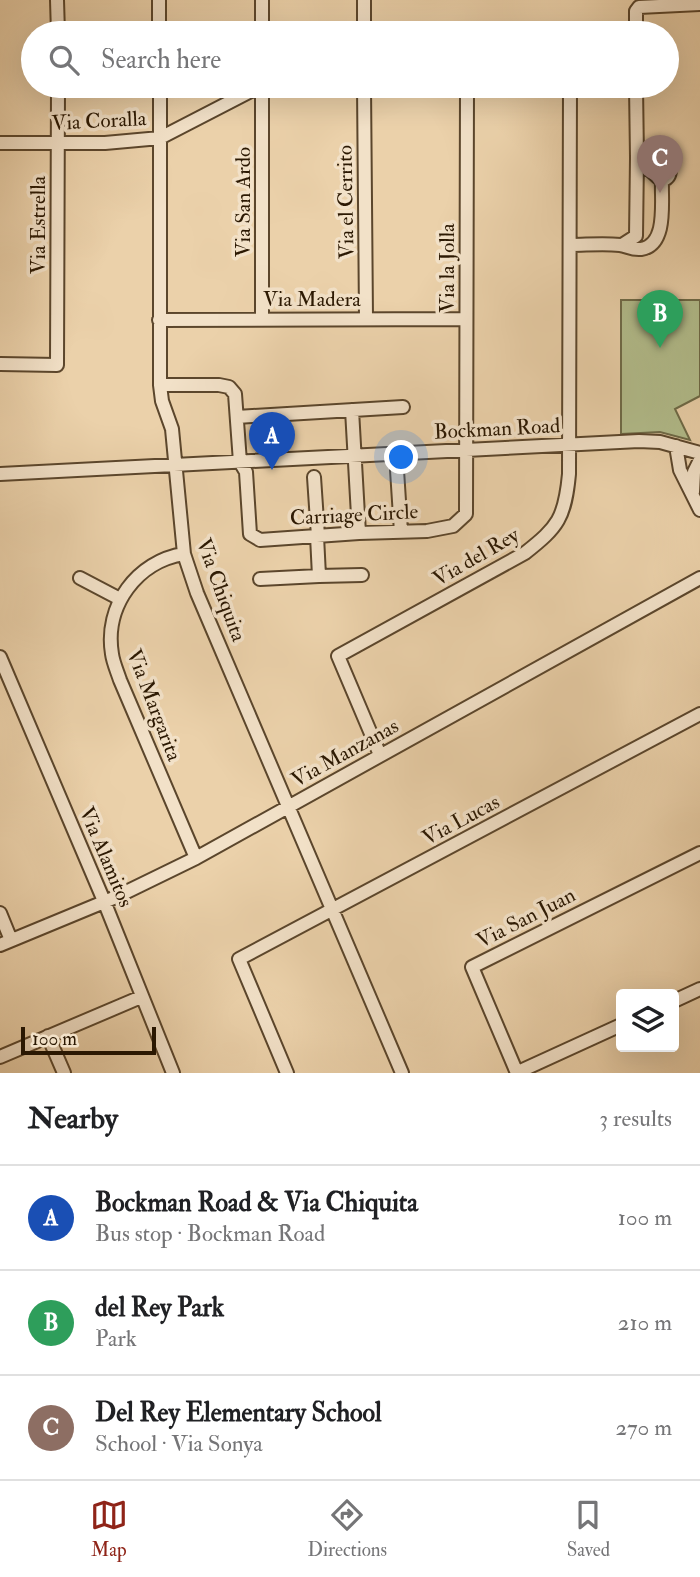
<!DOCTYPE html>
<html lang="en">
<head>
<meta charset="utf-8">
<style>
  :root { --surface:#fff; --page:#f6f6f6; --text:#202124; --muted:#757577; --line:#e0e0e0; --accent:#8f2418 }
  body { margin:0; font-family:"IM FELL Double Pica",serif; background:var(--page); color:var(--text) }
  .controls { position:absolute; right:21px; bottom:21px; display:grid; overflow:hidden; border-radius:7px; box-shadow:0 7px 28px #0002 }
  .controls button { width:63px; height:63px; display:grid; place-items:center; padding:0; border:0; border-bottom:2px solid var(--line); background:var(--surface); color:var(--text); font:35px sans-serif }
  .scale { position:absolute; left:21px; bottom:18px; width:135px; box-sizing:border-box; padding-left:7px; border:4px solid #2b1802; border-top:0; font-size:19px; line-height:24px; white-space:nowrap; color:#2b1802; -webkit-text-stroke:5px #f2e1c8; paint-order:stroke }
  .you { position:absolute; left:402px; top:458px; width:24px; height:24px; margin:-18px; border:5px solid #fff; border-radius:50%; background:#1a73e8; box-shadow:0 0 0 10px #1a73e833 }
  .badge { display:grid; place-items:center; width:46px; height:46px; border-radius:50%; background:var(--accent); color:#fff; font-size:23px; font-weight:700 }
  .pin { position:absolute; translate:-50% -58px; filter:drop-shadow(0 2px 4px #0008) }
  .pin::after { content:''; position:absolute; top:37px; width:24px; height:21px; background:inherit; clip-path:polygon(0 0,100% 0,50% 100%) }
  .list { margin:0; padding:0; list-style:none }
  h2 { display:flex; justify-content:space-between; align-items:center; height:91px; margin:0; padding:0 28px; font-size:30px }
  h2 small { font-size:23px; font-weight:400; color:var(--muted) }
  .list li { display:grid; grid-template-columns:46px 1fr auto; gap:21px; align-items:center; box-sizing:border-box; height:105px; padding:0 28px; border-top:2px solid var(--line) }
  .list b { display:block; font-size:26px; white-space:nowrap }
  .list p { margin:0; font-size:23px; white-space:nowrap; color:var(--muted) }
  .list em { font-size:23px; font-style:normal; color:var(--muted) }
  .icon { flex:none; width:38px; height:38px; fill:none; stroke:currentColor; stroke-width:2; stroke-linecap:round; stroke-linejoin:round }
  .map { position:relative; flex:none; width:700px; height:1073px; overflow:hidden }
  .search { position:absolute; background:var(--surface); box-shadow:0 7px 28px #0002; left:21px; right:21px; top:21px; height:77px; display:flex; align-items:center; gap:18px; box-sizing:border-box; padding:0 24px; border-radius:38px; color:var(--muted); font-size:26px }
  .sheet { height:406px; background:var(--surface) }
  nav { display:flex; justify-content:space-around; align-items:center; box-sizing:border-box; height:98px; border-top:2px solid var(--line); background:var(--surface); font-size:19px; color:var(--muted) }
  nav a { display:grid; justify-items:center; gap:4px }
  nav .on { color:var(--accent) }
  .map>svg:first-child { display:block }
</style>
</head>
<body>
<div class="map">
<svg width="700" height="1073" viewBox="0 0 700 1073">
  <rect width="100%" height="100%" fill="#ebd1aa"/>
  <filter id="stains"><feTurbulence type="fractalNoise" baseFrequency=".00286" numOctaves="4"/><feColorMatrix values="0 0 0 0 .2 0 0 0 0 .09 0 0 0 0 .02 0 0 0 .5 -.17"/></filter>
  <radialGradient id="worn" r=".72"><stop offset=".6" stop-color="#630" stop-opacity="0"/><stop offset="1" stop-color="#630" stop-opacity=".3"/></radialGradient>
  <!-- green -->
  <path fill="#b2bd8c" stroke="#6e6a47" stroke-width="2" d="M621,300H700V396L675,409L690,440L660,432L621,434Z"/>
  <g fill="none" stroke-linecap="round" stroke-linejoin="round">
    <defs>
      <path id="minor" d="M57,0L58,33
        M159,0V33
        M262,0V33
        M364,33V0
        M636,33V11L639,7L700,4
        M160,86V385L162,401L172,429L184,554L197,593L402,1073
        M364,86L366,318
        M0,143H105L160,138L251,91L271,86
        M570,245C586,245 603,243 620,245C627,246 632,250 641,249C668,245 661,201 662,181L637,158L636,86
        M622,245L636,236L637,158C649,159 661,159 670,169C670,176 668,178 662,181
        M262,319V86
        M159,320L466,319
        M0,364L57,365L58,86
        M160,385H219L229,387L235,394L240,462L246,472L250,534L260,540L359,533L427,531L453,526L466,514L467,86
        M352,410L359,533
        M237,417L403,407
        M676,446L680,470L700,510
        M397,470L401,532
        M0,474L639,441L660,442L700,453
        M314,477L318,536
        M693,492L694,472L700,460
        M184,554C137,561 104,606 112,654C113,662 117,671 120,680L196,858
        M319,576L362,575
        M80,578L120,599
        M260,579L319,576L317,536
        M0,657L104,901L173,1073
        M380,755L338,656L525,553C558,527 565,518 569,474L570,86
        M0,913L11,940
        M0,945L116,897L196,858L700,578
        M674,1001L700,989
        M48,1036L64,1073
        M0,1057L141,997
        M287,1073L239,959L700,714
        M516,1073L621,1025
        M517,1073L472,967L700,853"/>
    </defs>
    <!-- minor casing -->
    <use href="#minor" stroke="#5b462c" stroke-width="16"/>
    <!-- minor -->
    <use href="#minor" stroke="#f2e1c8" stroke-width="12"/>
  </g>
  <g text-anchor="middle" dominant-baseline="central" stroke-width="7" stroke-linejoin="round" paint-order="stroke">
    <!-- street labels -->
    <g font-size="21" fill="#2b1802" stroke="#f2e1c8">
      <text transform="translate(99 121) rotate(-3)">Via Coralla</text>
      <text transform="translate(243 202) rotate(-90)">Via San Ardo</text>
      <text transform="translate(346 202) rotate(-91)">Via el Cerrito</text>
      <text transform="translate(38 225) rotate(-90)">Via Estrella</text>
      <text transform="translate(447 268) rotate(-90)">Via la Jolla</text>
      <text x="312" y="299">Via Madera</text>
      <text transform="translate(497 429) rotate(-3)">Bockman Road</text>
      <text transform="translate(354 515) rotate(-3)">Carriage Circle</text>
      <text transform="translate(476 557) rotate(-30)">Via del Rey</text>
      <text transform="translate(221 590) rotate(70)">Via Chiquita</text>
      <text transform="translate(154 705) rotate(69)">Via Margarita</text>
      <text transform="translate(345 753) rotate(-29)">Via Manzanas</text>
      <text transform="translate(461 820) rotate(-28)">Via Lucas</text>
      <text transform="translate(106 857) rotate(67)">Via Alamitos</text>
      <text transform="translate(526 918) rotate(-27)">Via San Juan</text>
    </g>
  </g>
  <rect width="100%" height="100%" filter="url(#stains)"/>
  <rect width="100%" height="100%" fill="url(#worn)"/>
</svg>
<div class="controls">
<button><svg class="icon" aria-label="layers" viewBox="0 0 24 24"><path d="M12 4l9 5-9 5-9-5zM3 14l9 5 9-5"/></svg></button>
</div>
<div class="scale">100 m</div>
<div class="you"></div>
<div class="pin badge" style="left:272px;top:470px;background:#1a4fb4">A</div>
<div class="pin badge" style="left:660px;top:348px;background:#2e9e5b">B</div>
<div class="pin badge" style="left:660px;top:193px;background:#8d6e63">C</div>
<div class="search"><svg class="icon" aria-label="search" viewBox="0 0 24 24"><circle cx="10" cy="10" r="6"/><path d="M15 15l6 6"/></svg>Search here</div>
</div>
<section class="sheet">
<h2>Nearby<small>3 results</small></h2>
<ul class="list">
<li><span class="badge" style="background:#1a4fb4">A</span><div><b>Bockman Road &amp; Via Chiquita</b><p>Bus stop · Bockman Road</p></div><em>100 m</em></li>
<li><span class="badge" style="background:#2e9e5b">B</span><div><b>del Rey Park</b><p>Park</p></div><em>210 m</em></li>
<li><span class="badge" style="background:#8d6e63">C</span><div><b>Del Rey Elementary School</b><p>School · Via Sonya</p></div><em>270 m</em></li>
</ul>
</section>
<nav>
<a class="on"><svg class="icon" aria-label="map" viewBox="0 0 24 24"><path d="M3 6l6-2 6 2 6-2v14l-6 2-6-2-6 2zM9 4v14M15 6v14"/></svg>Map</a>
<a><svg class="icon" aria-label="directions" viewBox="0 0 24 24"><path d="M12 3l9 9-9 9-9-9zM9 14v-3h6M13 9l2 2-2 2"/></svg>Directions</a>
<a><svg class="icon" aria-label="saved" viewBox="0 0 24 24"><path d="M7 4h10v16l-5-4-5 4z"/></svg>Saved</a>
</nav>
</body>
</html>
